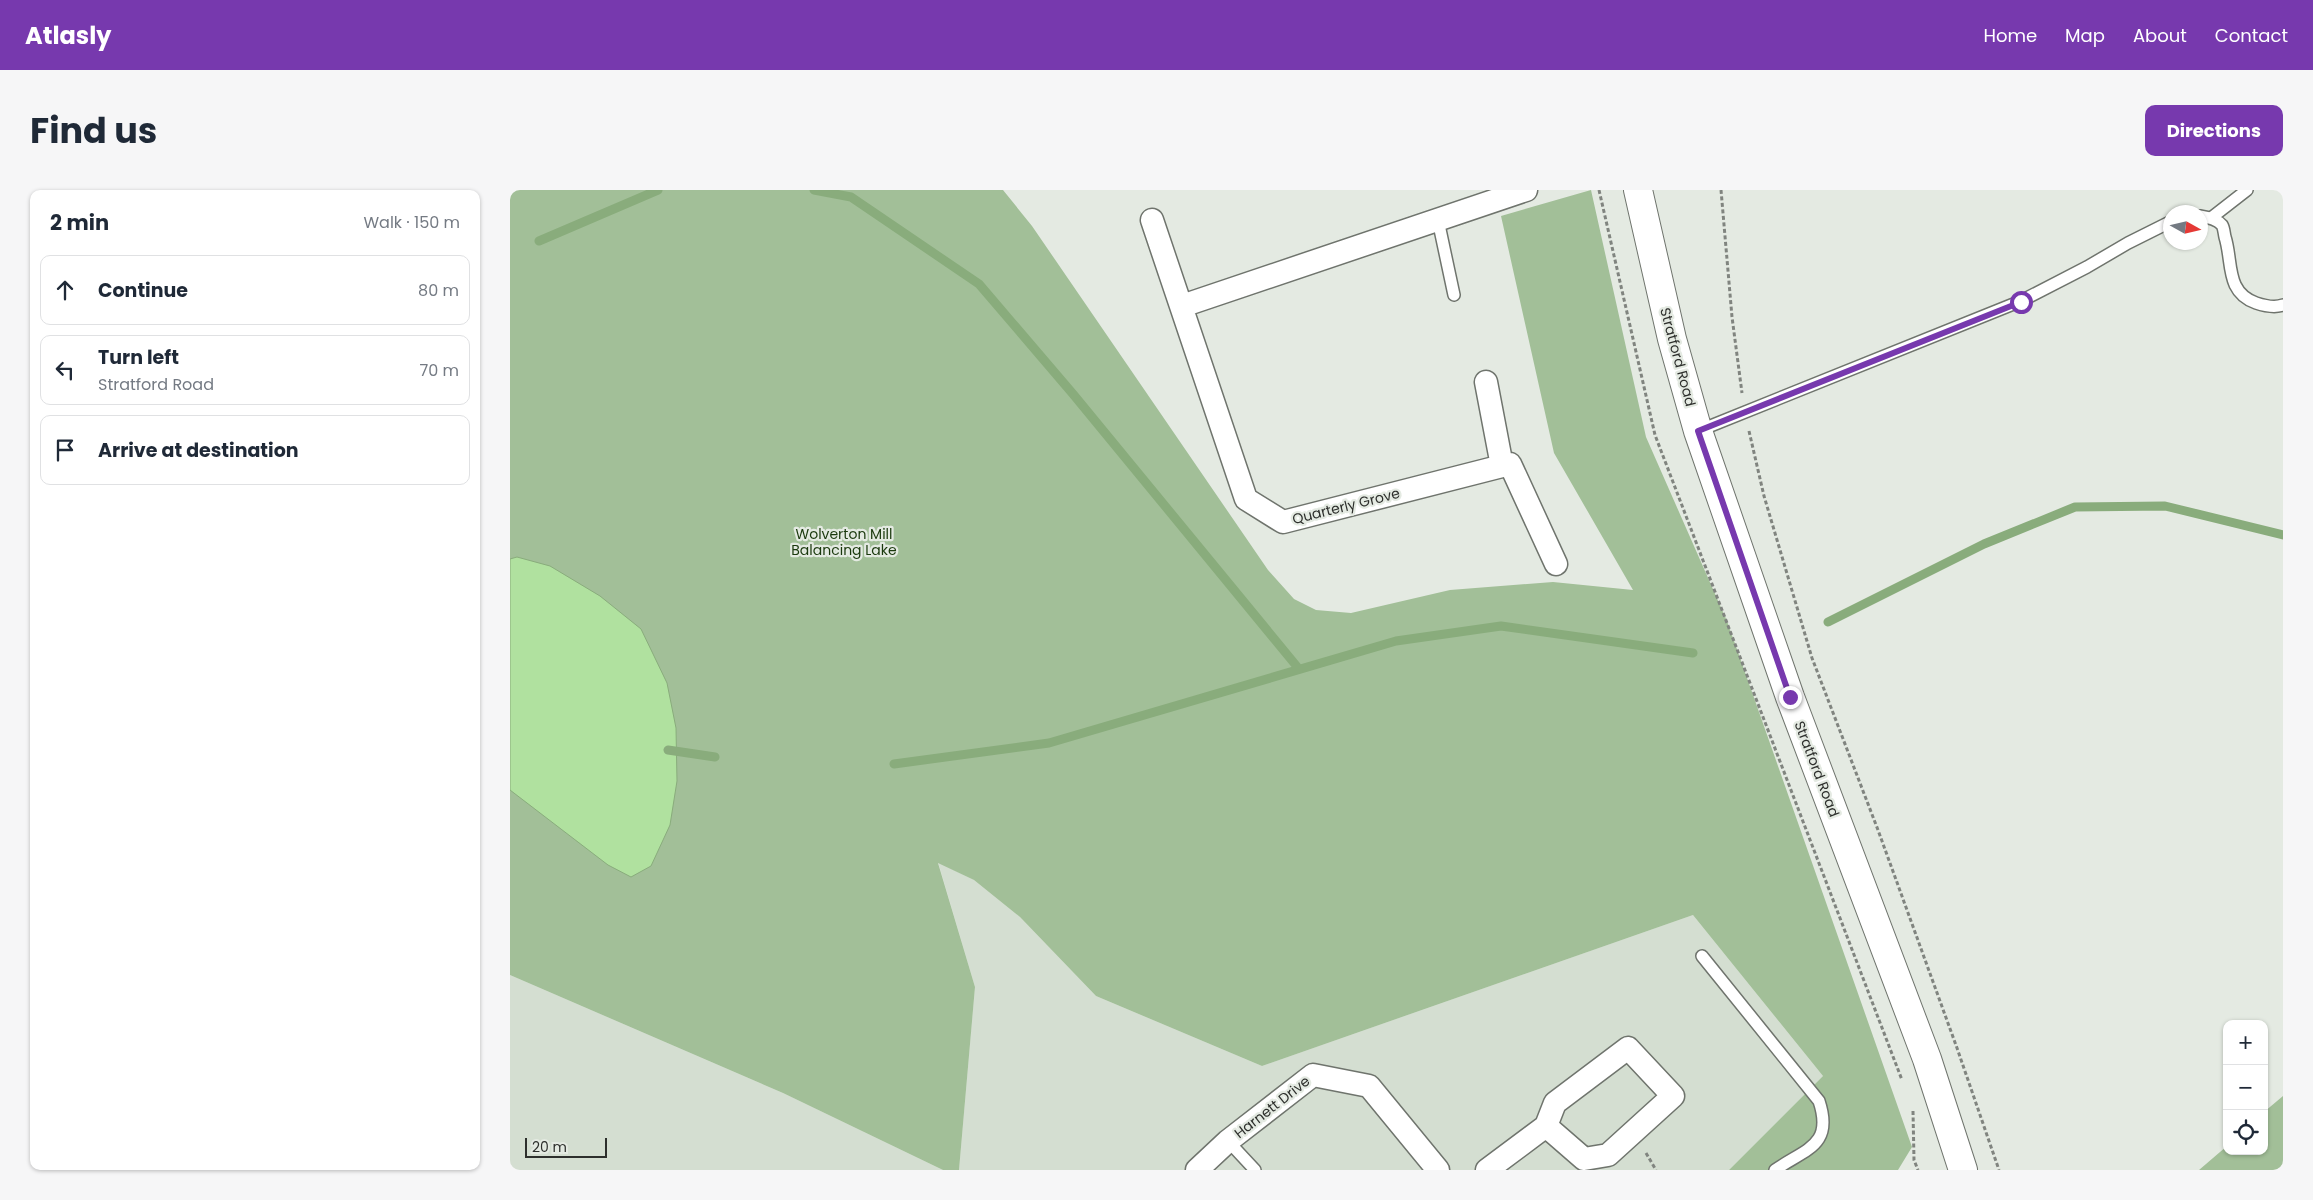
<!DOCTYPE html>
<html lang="en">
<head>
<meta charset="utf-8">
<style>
  :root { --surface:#fff; --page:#f6f6f7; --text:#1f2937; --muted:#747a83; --line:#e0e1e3; --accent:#7739ae }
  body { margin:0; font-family:Poppins,sans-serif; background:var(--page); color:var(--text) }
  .controls { position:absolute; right:15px; bottom:15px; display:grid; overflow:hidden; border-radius:10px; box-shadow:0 1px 4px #0004 }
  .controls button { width:45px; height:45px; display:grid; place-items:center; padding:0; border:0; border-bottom:1px solid var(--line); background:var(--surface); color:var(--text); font:25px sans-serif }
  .compass { position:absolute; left:1653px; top:15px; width:45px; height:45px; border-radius:50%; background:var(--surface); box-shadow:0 1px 4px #0004; rotate:98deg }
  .scale { position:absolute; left:15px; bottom:12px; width:82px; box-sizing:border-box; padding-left:5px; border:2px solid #2d2f2c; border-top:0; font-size:14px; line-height:18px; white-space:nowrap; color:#2d2f2c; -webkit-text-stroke:4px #e4eae2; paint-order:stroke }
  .stop { position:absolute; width:15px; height:15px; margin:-11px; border:4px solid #7739ae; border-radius:50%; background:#fff }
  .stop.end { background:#7739ae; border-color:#fff; box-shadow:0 1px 5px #0008 }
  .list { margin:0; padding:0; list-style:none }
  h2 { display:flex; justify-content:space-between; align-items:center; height:65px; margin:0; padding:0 20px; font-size:21px }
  h2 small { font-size:16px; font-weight:400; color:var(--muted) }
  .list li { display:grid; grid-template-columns:32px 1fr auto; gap:15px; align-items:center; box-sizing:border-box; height:70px; margin:0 10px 10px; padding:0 10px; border:1px solid var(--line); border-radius:10px }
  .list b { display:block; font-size:19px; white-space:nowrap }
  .list p { margin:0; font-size:16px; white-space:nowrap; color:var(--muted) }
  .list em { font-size:16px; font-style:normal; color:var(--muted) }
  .icon { flex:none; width:28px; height:28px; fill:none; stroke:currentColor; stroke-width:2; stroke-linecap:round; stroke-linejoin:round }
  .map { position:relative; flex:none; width:1773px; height:980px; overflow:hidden; border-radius:10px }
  header { display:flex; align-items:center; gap:30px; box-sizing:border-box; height:70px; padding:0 25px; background:var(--accent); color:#fff }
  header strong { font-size:24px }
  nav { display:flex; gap:28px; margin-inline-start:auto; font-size:18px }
  .intro { display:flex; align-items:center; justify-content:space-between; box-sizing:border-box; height:120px; padding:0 30px }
  h1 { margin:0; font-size:35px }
  .button { padding:12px 22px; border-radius:10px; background:var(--accent); color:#fff; font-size:18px; font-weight:700 }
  main { display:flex; gap:30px; padding:0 30px }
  aside { flex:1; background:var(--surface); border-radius:10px; box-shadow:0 1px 4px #0004 }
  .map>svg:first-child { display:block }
</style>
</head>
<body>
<header>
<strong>Atlasly</strong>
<nav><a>Home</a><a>Map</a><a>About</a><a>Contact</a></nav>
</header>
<div class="intro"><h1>Find us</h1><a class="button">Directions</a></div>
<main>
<aside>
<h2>2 min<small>Walk · 150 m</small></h2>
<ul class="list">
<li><svg class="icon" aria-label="ahead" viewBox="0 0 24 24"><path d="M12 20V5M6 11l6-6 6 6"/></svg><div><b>Continue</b></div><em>80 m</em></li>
<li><svg class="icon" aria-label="left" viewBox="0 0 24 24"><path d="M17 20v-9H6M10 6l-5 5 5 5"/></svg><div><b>Turn left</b><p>Stratford Road</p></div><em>70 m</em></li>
<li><svg class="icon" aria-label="arrive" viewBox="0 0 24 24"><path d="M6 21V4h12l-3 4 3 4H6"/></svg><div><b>Arrive at destination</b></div></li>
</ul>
</aside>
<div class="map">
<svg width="1773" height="980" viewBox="0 0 1773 980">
  <rect width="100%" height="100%" fill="#e4eae2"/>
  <!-- built -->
  <path fill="#d4ded1" d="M428,672L464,690L510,727L586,806L752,876L1183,725L1313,886L1219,980H449L465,797Z
    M0,785L273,903L433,980H0Z"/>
  <!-- green -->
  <path fill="#a2bf98" d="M0,0H493L522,36L758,380L784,409L806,420L841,423L940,400L1043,392L1123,400L1044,263L991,26L1081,0L1136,247L1217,431L1402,957L1388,980H1219L1313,886L1183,725L752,876L586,806L510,727L464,690L428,673L465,797L449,980H433L273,903L0,785Z
    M1773,906V980H1689L1717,956V961H1754V922Z"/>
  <!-- water -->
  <path fill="#b0e19f" stroke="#89ac7c" d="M7,367L40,376L90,406L131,439L157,493L166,538L167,591L160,635L141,676L121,687L98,675L0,600V369Z"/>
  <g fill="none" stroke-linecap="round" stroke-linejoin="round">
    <!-- stream -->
    <path stroke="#89ac7c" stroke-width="9" d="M304,0L341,7L469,94L563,204L789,479
      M29,51L148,0
      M1318,432L1474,354L1565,317L1655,316L1773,345
      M158,560L205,567
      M384,574L539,553L886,451L991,436L1183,463"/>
    <defs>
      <path id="lane" d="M1690,26C1697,27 1707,29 1712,35C1714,38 1714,43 1715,47C1723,72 1715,102 1746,113C1755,116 1765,118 1773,115
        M1701,28L1737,0
        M928,30L944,105
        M1188,241L1511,111L1577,77L1618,53L1660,32
        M1192,766L1309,911C1324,956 1295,959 1265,980
        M718,951L745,980"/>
      <path id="street" d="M642,30L736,309L773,332L1000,274L1046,374
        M672,116L1016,0
        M976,192L992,276
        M687,980L718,951L803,885L859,896L928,980
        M977,980L1036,936L1045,913L1118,858L1163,906L1098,965L1074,969L1036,936"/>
      <path id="secondary" d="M1128,0L1162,149L1188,241L1280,507L1417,869L1453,980"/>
    </defs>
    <!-- lane casing -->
    <use href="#lane" stroke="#6f746d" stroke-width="14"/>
    <!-- street casing -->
    <use href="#street" stroke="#6f746d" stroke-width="25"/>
    <!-- secondary casing -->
    <use href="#secondary" stroke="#6f746d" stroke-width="30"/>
    <!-- path -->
    <path stroke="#80847f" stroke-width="3" stroke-dasharray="4 2.5" stroke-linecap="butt" d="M1089,0L1145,245L1392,890
      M1211,0L1222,127L1232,203
      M1239,241L1254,306L1302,468L1368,640L1447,858L1489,980
      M1403,921L1404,970L1408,980
      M1136,963L1146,980"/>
    <!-- lane -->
    <use href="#lane" stroke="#fff" stroke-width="11"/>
    <!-- street -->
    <use href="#street" stroke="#fff" stroke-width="22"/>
    <!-- secondary -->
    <use href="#secondary" stroke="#fff" stroke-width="28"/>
  </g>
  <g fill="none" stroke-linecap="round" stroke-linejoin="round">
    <!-- route -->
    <path stroke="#7739ae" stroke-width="6" d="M1280,507L1188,241L1511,112"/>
  </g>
  <g text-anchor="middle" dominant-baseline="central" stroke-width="4.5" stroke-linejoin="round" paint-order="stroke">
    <!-- street labels -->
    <g font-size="14" fill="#2d2f2c" stroke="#e4eae2">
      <text transform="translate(1168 167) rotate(75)">Stratford Road</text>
      <text transform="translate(836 316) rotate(-14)">Quarterly Grove</text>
      <text transform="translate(1307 579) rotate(69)">Stratford Road</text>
      <text transform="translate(762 917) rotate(-38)">Harnett Drive</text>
    </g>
    <!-- park labels -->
    <g font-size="14" fill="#1a390d" stroke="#e4eae2">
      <text x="334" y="344">Wolverton Mill<tspan x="334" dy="16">Balancing Lake</tspan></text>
    </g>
  </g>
</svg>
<div class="controls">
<button>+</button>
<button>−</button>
<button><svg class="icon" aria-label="locate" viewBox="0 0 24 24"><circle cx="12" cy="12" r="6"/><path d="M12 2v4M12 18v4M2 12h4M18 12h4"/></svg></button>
</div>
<svg class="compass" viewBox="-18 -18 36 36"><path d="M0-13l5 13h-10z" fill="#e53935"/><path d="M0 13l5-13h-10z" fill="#747a83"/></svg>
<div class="scale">20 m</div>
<div class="stop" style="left:1511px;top:112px"></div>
<div class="stop end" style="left:1280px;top:507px"></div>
</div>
</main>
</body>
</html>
